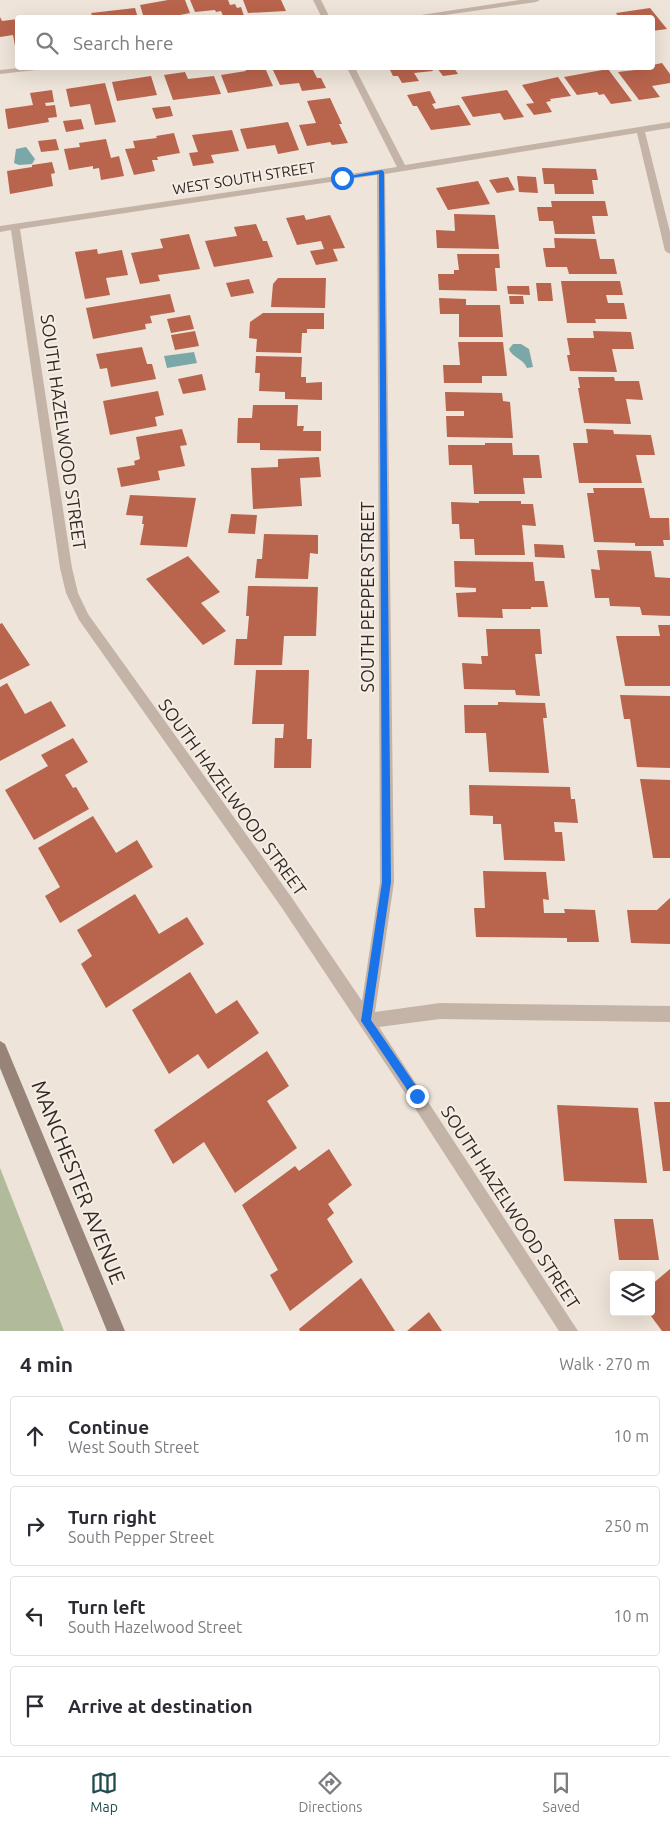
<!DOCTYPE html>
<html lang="en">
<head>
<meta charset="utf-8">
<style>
  :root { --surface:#fff; --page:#f2f2f3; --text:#2b2b33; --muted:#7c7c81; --line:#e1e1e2; --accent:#214d4e }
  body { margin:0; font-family:Ubuntu,sans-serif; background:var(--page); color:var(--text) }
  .controls { position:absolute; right:15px; bottom:15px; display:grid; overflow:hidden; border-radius:5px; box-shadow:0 5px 20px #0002 }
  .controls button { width:45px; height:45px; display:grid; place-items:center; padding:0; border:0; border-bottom:1px solid var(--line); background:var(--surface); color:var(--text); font:25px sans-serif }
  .stop { position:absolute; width:15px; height:15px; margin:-11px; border:4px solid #1a73e8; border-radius:50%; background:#fff }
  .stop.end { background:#1a73e8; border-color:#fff; box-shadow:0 1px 5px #0008 }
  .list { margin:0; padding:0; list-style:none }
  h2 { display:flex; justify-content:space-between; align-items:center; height:65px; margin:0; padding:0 20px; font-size:21px }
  h2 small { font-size:16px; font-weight:400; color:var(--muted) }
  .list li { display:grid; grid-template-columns:32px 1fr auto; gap:15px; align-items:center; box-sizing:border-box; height:80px; margin:0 10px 10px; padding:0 10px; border:1px solid var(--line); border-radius:5px }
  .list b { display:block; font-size:19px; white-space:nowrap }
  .list p { margin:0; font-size:16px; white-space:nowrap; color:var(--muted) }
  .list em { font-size:16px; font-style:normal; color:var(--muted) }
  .icon { flex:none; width:28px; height:28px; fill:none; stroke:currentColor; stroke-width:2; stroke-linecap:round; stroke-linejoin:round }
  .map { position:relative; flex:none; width:670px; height:1331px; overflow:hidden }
  .search { position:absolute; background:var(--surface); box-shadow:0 5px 20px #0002; left:15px; right:15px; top:15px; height:55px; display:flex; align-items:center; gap:12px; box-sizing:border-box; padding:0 18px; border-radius:5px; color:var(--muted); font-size:19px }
  .sheet { height:425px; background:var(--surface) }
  nav { display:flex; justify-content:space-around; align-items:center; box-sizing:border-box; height:70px; border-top:1px solid var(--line); background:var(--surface); font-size:14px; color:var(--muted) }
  nav a { display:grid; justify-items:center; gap:2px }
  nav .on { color:var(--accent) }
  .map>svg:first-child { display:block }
</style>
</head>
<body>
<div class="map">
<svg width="670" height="1331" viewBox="0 0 670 1331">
  <rect width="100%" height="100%" fill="#eee4d9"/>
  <!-- green -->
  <path fill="#b1bb9b" d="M0,1168L64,1331H0Z"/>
  <!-- water -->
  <path fill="#7ba7a8" d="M26,147L35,159L32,164L19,165L14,163L16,149Z
    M513,344H521L529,349L533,367L527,368C523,358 512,358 509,349Z
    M194,352L197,363L167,368L164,356Z"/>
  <!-- building -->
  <path fill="#b9644d" d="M168,0H185L190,13L165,18H144L140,5Z
    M190,0H228L230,5L235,4L237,8L241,7L244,16L224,18L221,11L216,12L215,10L195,12Z
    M243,0H281L286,11L248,13Z
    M135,8L138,18H93L91,13Z
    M650,8L667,29L652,31V18H619L616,13Z
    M0,17L2,21L18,19V46H15L13,35L0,37Z
    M662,63L670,74V83L652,86L660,97L639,100L618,72L652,68V65Z
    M245,68H265L273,86L228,93L221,75L246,71Z
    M272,68H312L317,78H321L326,88L302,91L299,83L280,85Z
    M389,68H431L433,71L414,73L419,81L402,83L398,76H393Z
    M437,68H454L458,74L443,76Z
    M608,69L632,101L611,104L604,94L599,95L597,92L577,95L564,77Z
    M185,72L188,79L214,76L221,94L173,100L164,75Z
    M151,76L157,95L117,101L112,82Z
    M558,77L571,96L550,99L551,101L546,102L552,112L534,115L526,104L534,103L522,85Z
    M105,83L116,122L95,125L90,104L70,107L66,89Z
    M52,90L54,102L45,103L46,106L55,105L57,117L48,118L49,122L8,129L5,109L33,105L30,93Z
    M507,90L524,117L504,120L500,113L473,117L461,97Z
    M430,91L436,103L432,104L435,109L459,105L471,125L431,130L417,106H413L407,95Z
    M330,98L342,124H339L348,143L332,145L330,142L307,146L299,125L316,123L307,101Z
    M170,106L173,116L156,119L152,108Z
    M81,119L84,129L66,132L63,121Z
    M288,122L299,150L278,154L275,145L247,149L240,129Z
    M232,130L239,151L211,155L214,163L193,166L189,153L198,152L192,135Z
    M174,133L180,153L157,157L158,160H152L155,171L134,175L125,149L135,148L133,141L157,138L156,136Z
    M56,139L59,150L41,152L38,141Z
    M106,139L111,158L119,156L124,176L101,180L99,168L93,169V166L69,170L64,149L80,147L79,143Z
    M52,162L55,173L51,174L53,186L10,194L7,171L32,167V165Z
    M542,168L596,169L598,180H592L594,194H555L554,184H544Z
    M517,176L536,177L538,193L519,192Z
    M508,177L515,190L497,193L489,180Z
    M478,181L490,204L448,210L436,188Z
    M551,201H605L608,216H592L595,234H555L553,221H539L537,207H552Z
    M454,214L495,215L499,249L437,248L436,230L455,231Z
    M304,215L306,220L330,215L345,248L333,249L338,261L316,265L310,251L324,249L321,241L297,245L286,218Z
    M256,224L263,241H267L273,257L214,267L205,241L237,236L234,227Z
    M189,234L200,269L158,275L160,281L140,284L131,253L163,248L160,239Z
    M554,238L596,239L600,259H614L617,274H569L567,267H546L543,248H555Z
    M97,249L98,254L122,250L128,275L106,278L110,295L85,299L75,252Z
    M457,254H499L500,268H495L497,291L439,290L438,274H454V270H459Z
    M278,278H326L325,308L271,307L273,284Z
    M249,279L254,293L231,297L226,283Z
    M561,281H620L623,295H606L608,303H624L627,319H595L596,323H567Z
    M536,283H551L553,301H538Z
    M507,286H529L530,295L508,294Z
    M170,294L175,312L150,316L152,323L145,324L146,329L93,339L86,308Z
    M509,296H523L524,304H510Z
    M439,298L466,299V305H500L503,337H459V314H440Z
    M263,313H324V329H307V333H302L301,353L256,352L257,339L249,338L250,322Z
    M190,315L194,329L171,333L167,319Z
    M195,331L199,346L175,350L171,335Z
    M593,331L631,332L634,349H612L617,372L570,371L567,355H570L567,338H594Z
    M458,342H503L507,376H482V383H444L443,365H460Z
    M142,347L147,364H152L156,379L111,387L107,368L100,369L96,354Z
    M256,356L302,357L301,377H306V383L322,382V400L285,399V392L259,391L260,373H255Z
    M202,374L206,390L183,394L178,379Z
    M578,377H614L615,381H639L643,400L626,399L631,424L584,423L578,388H580Z
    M158,391L164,415L155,417L157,426L110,435L103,401Z
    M445,392L502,393L503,401L510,402L513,438L447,437L446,416H464V411H446Z
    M253,405H298L297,426H304L303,431H321V451L260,450V443H237L238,418H252Z
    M182,429L187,445L180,446L185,466L158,471L160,480L121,487L117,468L135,465L134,461L140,459L136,437Z
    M586,429L613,430L614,434L651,435L655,455H636L642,483H579L573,443H588Z
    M485,443H512L513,455H539L542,478H523L525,494H474L472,465H449L448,445H485Z
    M319,457L321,477L300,478L302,506L253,509L251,468L278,467V459Z
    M593,488H644L650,518H669L670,540H663L664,546H635V543L594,542L587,493H594Z
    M130,495L196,498L187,547L140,545L144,524H142L143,516L126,515Z
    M479,501H521V504H533L536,526L522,525L525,555H475L474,539H460L459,524H452L451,502L479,503Z
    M231,514L257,515L255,534L228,533Z
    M264,534L318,535V554L310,553L308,579L255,578L257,559H262Z
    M534,544L563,545L565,558L535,557Z
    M597,550L651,551L655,577L670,578V616L642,615L640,607L610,606L609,598H595L591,569L600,570Z
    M188,556L220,592L201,603L226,631L203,645L146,579Z
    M454,561L533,562L535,581H544L548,607H531V609H502L503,618L458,617L456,593L476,592V588L455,587Z
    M248,586L318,587L316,636H284L282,665H234L236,639H247L249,616H246Z
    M2,623L30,665L0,680V624Z
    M658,625H670V686H625L616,636H660Z
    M486,629H540L542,654H535L540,696L516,695L515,690L464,689L462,663L482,664L481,656H488Z
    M256,670H309L307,739H312L311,768H274L275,738H283L284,724H252Z
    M7,683L25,714L51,701L66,726L0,761V687Z
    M620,695L670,696V768L637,767L630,719H624Z
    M498,702L545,703L547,718H543L549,773L489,772L486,733H465L464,705H498Z
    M73,738L88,762L65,775L73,788L76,787L89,809L34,840L5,790L48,766L41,755Z
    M640,779L670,780V858H653Z
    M469,785L570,787L571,799H575L578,823L554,822L555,832H562L565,861L504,860L501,824H493V816L470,815Z
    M93,816L116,853L137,840L153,867L60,923L45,896L60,887L38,848Z
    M483,871L546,872L549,900L543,899L544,913H565L564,909L595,910L599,942H567V938L476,937L474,908H485Z
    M135,894L159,934L187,917L204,944L106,1008L81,964L92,956L77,930Z
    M670,898V944L631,943L627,910H657Z
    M190,972L216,1014L237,1000L259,1033L208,1069L198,1054L169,1074L132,1010Z
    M267,1051L289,1086L267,1101L297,1148L235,1193L204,1142L173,1164L154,1130Z
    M654,1102H670V1171H663Z
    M557,1105L638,1108L647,1183L564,1181Z
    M329,1149L352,1185L328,1204L334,1213L327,1219L353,1262L290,1311L270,1275L278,1270L242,1205L295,1166L299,1171Z
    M614,1219H653L659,1260H619Z
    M670,1269V1331H662L648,1312H651V1285Z
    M361,1278L395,1331H300L299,1329Z
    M429,1312L442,1331H407Z"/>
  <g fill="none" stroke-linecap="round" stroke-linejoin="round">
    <!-- street -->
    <path fill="#c4b4a7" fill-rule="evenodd" d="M313,0H321L330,18H322Z
      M520,0H540L536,2L424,18H401Z
      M19,68H40L36,70L0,74V70Z
      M347,68H355L405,165L670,122V128L645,132L670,232V254L665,251L637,133L385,174L394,882L375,1012L440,1003L670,1006V1022L440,1019L379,1027L578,1331H559L411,1102L282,908L79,620L66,593L60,568L11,230L0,232V226L397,167ZM377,175L380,882L362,1001L292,898L88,614L78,593L72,568L20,229Z"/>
    <!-- secondary -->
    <path fill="#988379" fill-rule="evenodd" d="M0,1041L5,1044L125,1331H107L0,1068Z"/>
  </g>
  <!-- route -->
  <path fill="#1a73e8" d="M382,170L384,172L391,882L371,1020L421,1093L423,1096L421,1100L417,1102L414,1100L361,1021L382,882L379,174L342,179L339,178Z"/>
  <g text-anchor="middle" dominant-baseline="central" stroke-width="4" stroke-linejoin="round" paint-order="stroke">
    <!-- far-street labels -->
    <g font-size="15" fill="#322a26" stroke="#f6eee5">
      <text transform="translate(244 178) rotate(-9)">WEST SOUTH STREET</text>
    </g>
    <!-- street labels -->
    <g font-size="18" fill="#322a26" stroke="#f6eee5">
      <text transform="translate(64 432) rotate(82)">SOUTH HAZELWOOD STREET</text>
      <text transform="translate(367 597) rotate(-90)">SOUTH PEPPER STREET</text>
      <text transform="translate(233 797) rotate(54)">SOUTH HAZELWOOD STREET</text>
      <text transform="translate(511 1207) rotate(57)">SOUTH HAZELWOOD STREET</text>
    </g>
    <!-- near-street labels -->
    <g font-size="21" fill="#322a26" stroke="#f6eee5">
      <text transform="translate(79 1182) rotate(68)">MANCHESTER AVENUE</text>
    </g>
  </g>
</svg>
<div class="controls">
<button><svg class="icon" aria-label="layers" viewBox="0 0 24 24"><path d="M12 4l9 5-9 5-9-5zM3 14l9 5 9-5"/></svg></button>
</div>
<div class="stop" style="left:342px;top:178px"></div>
<div class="stop end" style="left:417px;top:1096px"></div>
<div class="search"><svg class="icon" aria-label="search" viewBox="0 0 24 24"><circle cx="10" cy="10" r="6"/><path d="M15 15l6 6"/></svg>Search here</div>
</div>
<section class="sheet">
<h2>4 min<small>Walk · 270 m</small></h2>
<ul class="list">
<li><svg class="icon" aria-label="ahead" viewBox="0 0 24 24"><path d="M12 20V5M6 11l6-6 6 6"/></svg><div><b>Continue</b><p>West South Street</p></div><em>10 m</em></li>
<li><svg class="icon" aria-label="right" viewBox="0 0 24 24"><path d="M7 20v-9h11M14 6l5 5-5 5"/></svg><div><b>Turn right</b><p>South Pepper Street</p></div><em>250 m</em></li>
<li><svg class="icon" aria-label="left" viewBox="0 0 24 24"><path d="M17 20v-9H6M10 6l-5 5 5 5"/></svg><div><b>Turn left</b><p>South Hazelwood Street</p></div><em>10 m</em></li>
<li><svg class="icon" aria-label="arrive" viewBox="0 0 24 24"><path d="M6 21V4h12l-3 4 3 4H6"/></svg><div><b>Arrive at destination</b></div></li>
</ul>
</section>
<nav>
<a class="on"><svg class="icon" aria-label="map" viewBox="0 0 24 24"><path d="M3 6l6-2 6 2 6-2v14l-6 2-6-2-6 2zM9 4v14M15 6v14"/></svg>Map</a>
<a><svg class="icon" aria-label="directions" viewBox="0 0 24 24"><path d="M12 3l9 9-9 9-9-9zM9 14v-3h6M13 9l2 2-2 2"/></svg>Directions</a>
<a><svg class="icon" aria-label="saved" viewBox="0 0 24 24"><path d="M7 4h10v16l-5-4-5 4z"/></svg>Saved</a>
</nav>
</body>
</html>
